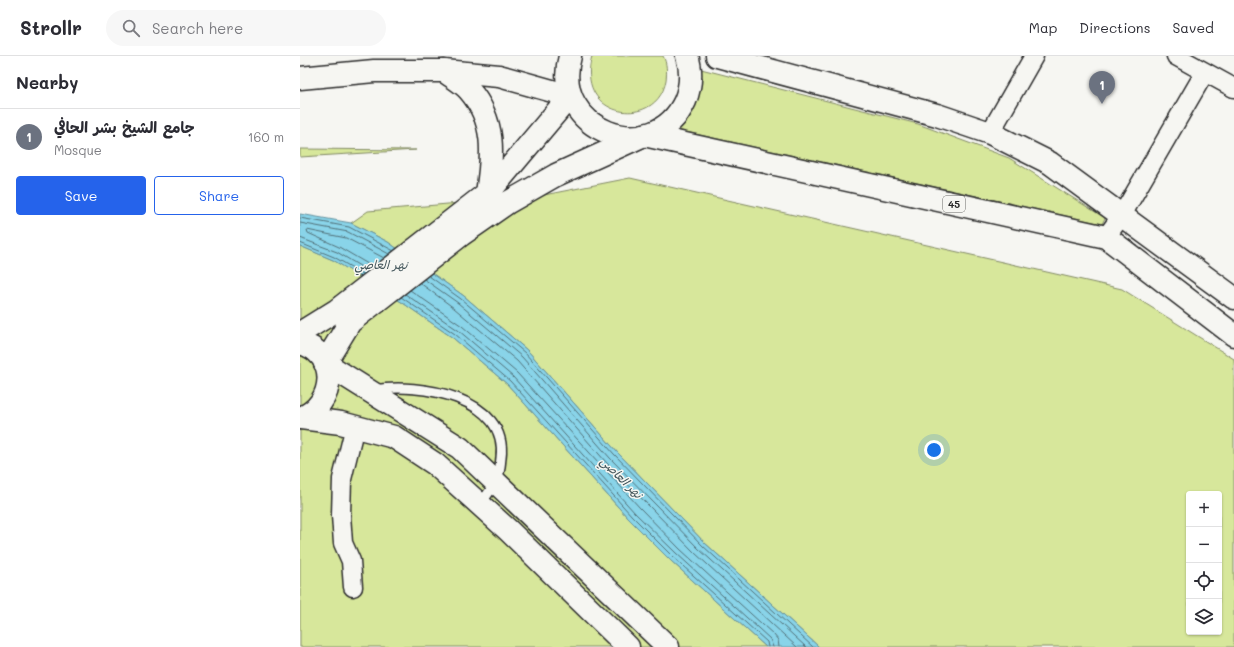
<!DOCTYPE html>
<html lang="en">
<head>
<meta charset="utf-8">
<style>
  :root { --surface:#fff; --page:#f7f7f7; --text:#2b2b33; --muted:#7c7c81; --line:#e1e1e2; --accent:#2563eb }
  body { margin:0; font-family:Mali,"Playpen Sans Arabic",sans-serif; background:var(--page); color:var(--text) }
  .controls { position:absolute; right:12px; bottom:12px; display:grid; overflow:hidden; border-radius:4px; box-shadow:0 1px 3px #0004 }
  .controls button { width:36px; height:36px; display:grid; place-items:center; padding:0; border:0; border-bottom:1px solid var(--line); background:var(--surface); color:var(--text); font:20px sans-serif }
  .you { position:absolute; left:634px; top:394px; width:14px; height:14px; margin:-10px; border:3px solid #fff; border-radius:50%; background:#1a73e8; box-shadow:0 0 0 6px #1a73e833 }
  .badge { display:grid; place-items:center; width:26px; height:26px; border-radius:50%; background:var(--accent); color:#fff; font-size:13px; font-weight:700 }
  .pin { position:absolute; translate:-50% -33px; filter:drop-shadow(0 1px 2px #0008) }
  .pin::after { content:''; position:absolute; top:21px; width:14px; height:12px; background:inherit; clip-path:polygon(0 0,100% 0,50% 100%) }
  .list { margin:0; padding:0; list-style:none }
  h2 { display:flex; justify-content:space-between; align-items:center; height:52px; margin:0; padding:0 16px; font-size:17px }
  h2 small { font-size:13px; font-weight:400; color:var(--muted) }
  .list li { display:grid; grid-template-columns:26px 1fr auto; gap:12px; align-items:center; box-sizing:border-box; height:56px; padding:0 16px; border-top:1px solid var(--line) }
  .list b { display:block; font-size:15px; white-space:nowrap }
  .list p { margin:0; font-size:13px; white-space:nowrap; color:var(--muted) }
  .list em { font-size:13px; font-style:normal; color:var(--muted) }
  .actions { display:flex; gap:8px; padding:12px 16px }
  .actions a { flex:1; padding:9px 0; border:1px solid var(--accent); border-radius:4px; text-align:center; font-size:14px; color:var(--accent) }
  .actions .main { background:var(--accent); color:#fff }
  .icon { flex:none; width:22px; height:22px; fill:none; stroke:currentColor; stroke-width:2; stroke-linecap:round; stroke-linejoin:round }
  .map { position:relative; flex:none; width:934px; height:591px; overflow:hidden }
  header { display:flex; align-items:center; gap:24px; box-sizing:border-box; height:56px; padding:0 20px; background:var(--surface); border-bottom:1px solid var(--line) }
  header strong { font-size:19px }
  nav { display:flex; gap:22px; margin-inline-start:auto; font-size:14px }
  .search { width:280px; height:36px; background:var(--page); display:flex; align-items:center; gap:10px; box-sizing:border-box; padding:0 14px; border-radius:22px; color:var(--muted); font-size:15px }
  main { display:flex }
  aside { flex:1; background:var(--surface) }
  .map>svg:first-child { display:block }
</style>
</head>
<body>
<header>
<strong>Strollr</strong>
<div class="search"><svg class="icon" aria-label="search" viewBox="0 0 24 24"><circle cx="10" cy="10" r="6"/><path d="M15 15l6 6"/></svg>Search here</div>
<nav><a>Map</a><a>Directions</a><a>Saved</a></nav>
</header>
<main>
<aside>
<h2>Nearby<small></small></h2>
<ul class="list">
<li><span class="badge" style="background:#6b7280">1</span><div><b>جامع الشيخ بشر الحافي</b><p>Mosque</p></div><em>160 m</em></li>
</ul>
<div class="actions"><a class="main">Save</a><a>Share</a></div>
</aside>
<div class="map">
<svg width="934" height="591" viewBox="0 0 934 591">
  <rect width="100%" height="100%" fill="#f6f6f2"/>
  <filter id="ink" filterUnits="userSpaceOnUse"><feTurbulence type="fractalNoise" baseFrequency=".025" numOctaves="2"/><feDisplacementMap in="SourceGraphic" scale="8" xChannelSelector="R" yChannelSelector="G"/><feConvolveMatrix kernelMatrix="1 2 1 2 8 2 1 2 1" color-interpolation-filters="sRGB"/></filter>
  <g filter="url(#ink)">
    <!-- green -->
    <path fill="#d7e79b" stroke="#818963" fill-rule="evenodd" d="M292,0H363C367,7 367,16 366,24C358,75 274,63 292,0Z
      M397,12L618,68L709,102L805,162L802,168L368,72Z
      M0,93L116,94L0,101Z
      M330,122L822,233L934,303V591H519L405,487L317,396L228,295L164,240L88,186L51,167L68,155L239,140ZM889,438H919V576H889Z
      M0,190L33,204L103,247L153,282L207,328L329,463L370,504L466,591H0Z"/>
    <!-- water -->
    <path fill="#89d4e9" stroke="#63909d" d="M0,158L51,167L88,186L164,240L228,295L317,396L405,487L519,591H466L370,504L329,463L207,328L153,282L103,247L33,204L0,190Z"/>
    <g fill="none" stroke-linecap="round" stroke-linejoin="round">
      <!-- shore -->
      <path stroke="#516f77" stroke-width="1" d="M0,162L49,171L94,195
        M0,167L48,176L89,198
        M0,182L37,196L68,215
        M0,187L34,201L63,218
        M73,211L39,191L8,177L7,174L46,182L84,202
        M129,220L161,243L225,297L314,398L403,490L513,591
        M124,223L158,247L222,301L310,402L399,493L506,591
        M120,227L154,252L217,305L306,406L395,497L497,591
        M110,234L162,270L217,317L340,452L380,493L474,579L478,584L479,591
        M105,238L158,274L213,321L335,457L376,497L470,583L473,591
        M101,241L155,278L210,325L332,460L373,501L467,586L468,591"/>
      <defs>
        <path id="service" d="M74,334C118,326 209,341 201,402C200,410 200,419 196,426C191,434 185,441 180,449"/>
        <path id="minor" d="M876,0L934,32
          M690,77L734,0
          M806,181L822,159L905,16
          M53,531L51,505L43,487L41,459L42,423L55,370"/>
        <path id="secondary" d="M0,22L74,15H144L199,20L270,40
          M25,307L160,392L368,591
          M1,362L41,367L94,381L135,408L208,474L328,591"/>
        <path id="primary" d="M144,15C152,21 162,26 169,34C196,65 193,99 187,137
          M0,277L37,254L191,134L270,40
          M0,287C40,297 36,349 0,362
          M25,307L50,266L161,179L207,147L256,119L344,79"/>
        <path id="trunk" d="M270,0C249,75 354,113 385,45C391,30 392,15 387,0
          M417,0L637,59L690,77L750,107L934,242
          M344,79L806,181L934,279"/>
      </defs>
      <!-- service casing -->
      <use href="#service" stroke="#2b2b2b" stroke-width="12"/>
      <!-- minor casing -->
      <use href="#minor" stroke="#2b2b2b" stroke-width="21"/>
      <!-- secondary casing -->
      <use href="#secondary" stroke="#2b2b2b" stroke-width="25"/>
      <!-- primary casing -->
      <use href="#primary" stroke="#2b2b2b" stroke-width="25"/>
      <!-- trunk casing -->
      <use href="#trunk" stroke="#2b2b2b" stroke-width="25"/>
      <!-- service -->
      <use href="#service" stroke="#f6f6f2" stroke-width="9"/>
      <!-- minor -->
      <use href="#minor" stroke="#f6f6f2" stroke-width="18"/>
      <!-- secondary -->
      <use href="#secondary" stroke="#f6f6f2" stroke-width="22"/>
      <!-- primary -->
      <use href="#primary" stroke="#f6f6f2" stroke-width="22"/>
      <!-- trunk -->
      <use href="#trunk" stroke="#f6f6f2" stroke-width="22"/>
    </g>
  </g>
  <g text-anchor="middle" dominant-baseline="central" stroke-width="3" stroke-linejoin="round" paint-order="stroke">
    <!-- shield labels -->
    <rect fill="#f6f6f2" stroke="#686867" stroke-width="1" x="643" y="140" width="22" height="16" rx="3"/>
    <g font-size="10" font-weight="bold" fill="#2b2b2b">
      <text x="654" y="148">45</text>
    </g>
    <!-- water labels -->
    <g font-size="12" font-style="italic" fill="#42555a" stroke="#f6f6f2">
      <text x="81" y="208">نهر العاصي</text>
      <text transform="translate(322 421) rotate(45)">نهر العاصي</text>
    </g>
  </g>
</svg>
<div class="controls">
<button>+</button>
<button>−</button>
<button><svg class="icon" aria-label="locate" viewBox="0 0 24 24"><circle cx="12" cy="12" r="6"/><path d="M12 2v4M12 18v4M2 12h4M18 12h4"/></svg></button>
<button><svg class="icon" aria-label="layers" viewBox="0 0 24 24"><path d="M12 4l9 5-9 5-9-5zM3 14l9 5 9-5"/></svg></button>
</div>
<div class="you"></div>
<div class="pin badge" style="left:802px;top:48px;background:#6b7280">1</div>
</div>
</main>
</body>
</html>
